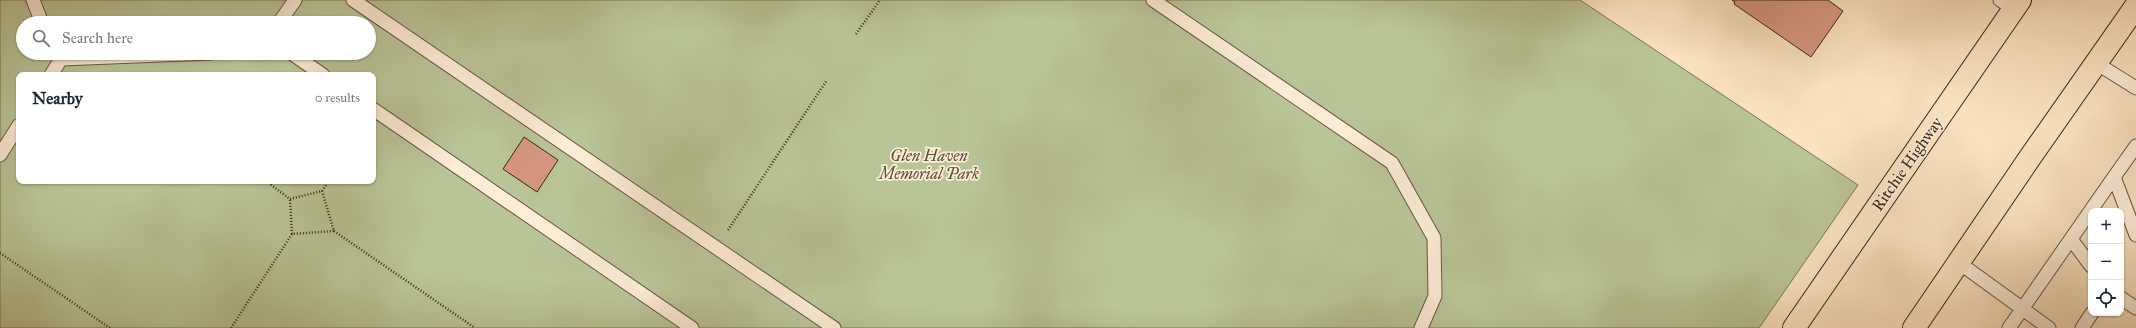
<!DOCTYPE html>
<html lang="en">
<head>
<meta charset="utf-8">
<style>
  :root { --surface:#fff; --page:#f6f6f7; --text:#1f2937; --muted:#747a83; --line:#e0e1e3 }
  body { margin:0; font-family:"IM FELL Great Primer",serif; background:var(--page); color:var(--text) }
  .controls { position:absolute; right:12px; bottom:12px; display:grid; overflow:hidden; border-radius:8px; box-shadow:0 1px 3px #0004 }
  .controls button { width:36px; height:36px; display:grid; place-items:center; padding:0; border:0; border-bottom:1px solid var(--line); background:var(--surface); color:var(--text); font:20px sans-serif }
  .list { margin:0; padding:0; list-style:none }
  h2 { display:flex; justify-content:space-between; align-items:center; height:52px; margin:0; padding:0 16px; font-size:17px }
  h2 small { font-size:13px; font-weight:400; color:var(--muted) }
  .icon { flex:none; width:22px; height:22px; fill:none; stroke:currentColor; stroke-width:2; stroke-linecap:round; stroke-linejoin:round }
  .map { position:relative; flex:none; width:2136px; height:328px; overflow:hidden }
  .search { position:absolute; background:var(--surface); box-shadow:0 1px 3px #0004; left:16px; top:16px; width:360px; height:44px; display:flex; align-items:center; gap:10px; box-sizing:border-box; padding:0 14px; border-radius:22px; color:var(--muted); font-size:15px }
  .panel { position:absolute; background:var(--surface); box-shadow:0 1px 3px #0004; left:16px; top:72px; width:360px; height:112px; border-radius:8px }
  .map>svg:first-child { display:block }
</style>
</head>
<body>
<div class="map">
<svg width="2136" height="328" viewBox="0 0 2136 328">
  <rect width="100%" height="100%" fill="#fbe3c1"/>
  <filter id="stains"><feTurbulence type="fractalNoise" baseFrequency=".005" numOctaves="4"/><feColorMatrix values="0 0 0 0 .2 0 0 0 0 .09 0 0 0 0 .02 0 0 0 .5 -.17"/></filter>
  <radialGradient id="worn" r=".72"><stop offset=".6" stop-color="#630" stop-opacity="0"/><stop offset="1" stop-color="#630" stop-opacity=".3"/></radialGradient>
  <!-- green -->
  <path fill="#bac597" stroke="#7a7658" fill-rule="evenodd" d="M0,0H1580L1858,185L1759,328H0ZM23,23H369V53H23ZM19,75H373V181H19Z"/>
  <!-- building -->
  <path fill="#d69782" stroke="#3b2718" d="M1732,0H1828L1843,11L1811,57L1734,4L1735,2Z
    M524,137L558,160L537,192L503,169Z"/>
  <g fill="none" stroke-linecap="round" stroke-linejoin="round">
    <defs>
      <path id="service" d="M33,0L42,23
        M353,0L834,328
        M1153,0L1392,163L1434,238L1435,296L1421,328
        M2000,0L2014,9
        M279,23L295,0
        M58,53L61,59L211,53
        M291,53L323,75
        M2096,63L2136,88
        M51,75L61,59
        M373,109L692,328
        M2136,146L2114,177L2136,235
        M0,155L19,125
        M2071,239L2091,266
        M1958,262L2049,328
        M2121,298L2136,308
        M2009,328L2114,177
        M2082,328L2092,313"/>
      <path id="primary" d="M1794,328L2020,0
        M1914,328L2031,156L2136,6"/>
    </defs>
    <!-- service casing -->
    <use href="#service" stroke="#6b5642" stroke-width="15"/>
    <!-- primary casing -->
    <use href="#primary" stroke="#3b2718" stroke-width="24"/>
    <!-- path -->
    <path stroke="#3b2718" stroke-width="2.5" stroke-dasharray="1 2" stroke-linecap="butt" d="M856,34L880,0
      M266,181L290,199L322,191L334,231L292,234L290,199
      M322,191L329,181
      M728,230L827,80
      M334,231L475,328
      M0,253L110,328
      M231,328L292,234"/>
    <!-- service -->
    <use href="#service" stroke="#fcedd7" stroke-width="13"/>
    <!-- primary -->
    <use href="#primary" stroke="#fbe3c1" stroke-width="22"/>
  </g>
  <g text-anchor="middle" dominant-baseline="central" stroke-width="3.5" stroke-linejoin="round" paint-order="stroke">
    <!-- park labels -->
    <g font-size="16" font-style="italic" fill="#5b4e38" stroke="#fcedd7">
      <text x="929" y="155">Glen Haven<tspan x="929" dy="18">Memorial Park</tspan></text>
    </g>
    <!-- street labels -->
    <g font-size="16" fill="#3b2718" stroke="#fcedd7">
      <text transform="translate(1907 164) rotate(-55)">Ritchie Highway</text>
    </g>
  </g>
  <rect width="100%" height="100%" filter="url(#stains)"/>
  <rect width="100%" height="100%" fill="url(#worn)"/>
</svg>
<div class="controls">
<button>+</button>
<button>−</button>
<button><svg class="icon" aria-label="locate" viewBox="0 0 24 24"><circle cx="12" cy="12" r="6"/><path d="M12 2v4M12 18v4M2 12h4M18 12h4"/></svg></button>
</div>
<div class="search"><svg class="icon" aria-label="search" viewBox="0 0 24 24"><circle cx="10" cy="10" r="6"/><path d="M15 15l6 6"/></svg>Search here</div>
<section class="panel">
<h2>Nearby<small>0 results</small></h2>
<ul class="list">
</ul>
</section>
</div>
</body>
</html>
